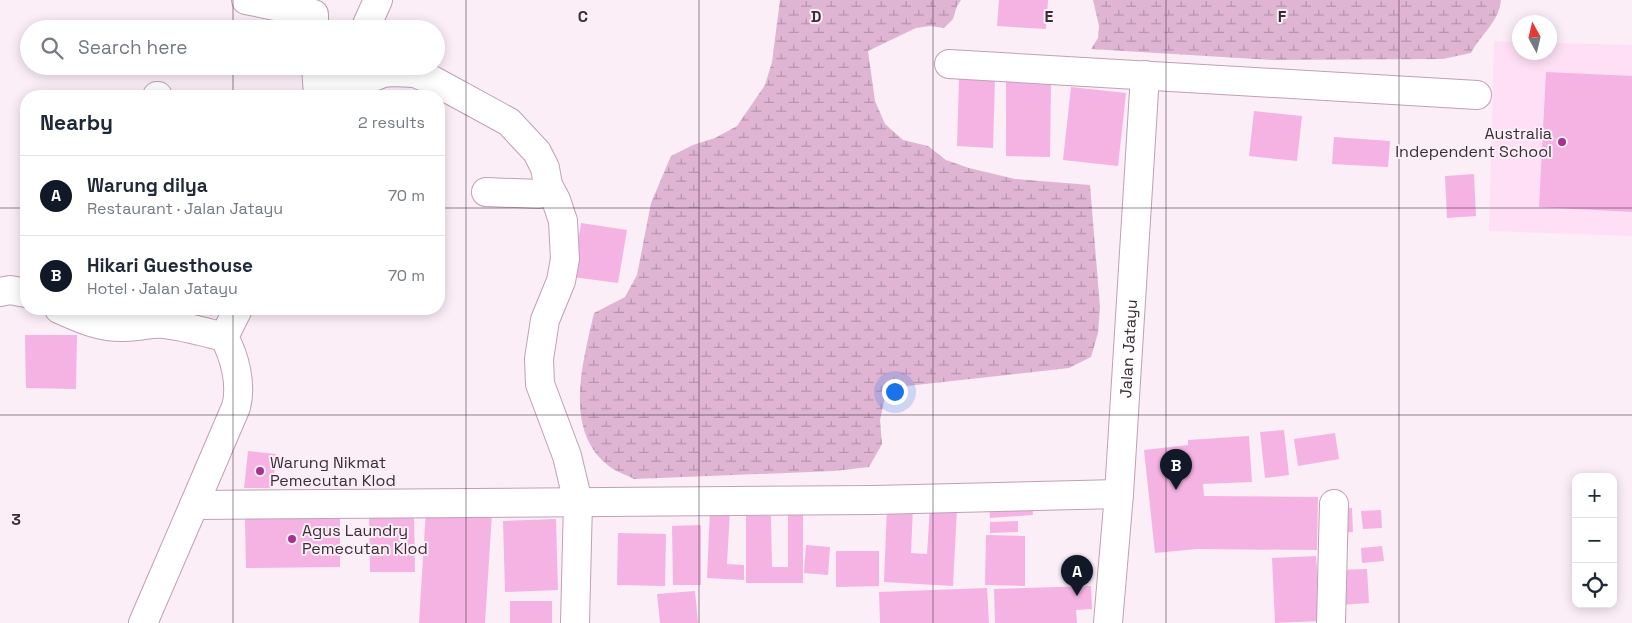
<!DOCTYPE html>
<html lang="en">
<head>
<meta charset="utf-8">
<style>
  :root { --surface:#fff; --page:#f6f6f7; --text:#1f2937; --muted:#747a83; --line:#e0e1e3; --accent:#111827 }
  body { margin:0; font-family:"Space Grotesk",sans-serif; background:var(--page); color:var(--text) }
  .controls { position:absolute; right:15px; bottom:15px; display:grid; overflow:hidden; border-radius:10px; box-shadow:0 2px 12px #0003 }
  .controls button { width:45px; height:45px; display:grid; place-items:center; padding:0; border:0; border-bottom:1px solid var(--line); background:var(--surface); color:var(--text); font:25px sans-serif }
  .compass { position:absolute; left:1512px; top:15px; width:45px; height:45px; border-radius:50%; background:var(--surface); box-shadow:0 2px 12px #0003; rotate:352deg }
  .you { position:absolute; left:894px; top:391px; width:18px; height:18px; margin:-12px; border:4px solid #fff; border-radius:50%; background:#1a73e8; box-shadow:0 0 0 8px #1a73e833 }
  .badge { display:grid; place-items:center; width:32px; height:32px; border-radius:50%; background:var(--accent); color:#fff; font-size:16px; font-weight:700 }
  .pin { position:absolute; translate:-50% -41px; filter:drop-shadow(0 1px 2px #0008) }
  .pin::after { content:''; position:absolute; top:26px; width:18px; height:15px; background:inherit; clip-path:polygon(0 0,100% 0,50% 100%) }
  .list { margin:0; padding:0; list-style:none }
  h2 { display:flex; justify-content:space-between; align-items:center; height:65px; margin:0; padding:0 20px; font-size:21px }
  h2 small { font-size:16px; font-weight:400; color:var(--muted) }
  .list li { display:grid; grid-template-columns:32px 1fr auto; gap:15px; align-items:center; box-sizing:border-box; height:80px; padding:0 20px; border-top:1px solid var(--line) }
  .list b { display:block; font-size:19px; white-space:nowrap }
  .list p { margin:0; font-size:16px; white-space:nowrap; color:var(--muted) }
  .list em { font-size:16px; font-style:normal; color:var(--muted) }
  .icon { flex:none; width:28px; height:28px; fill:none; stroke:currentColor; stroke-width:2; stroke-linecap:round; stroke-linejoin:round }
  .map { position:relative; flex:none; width:1632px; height:623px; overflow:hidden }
  .search { position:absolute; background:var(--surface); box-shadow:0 2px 12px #0003; left:20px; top:20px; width:425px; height:55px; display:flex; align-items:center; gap:12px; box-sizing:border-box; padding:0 18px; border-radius:28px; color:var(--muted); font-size:19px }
  .panel { position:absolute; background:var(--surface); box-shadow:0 2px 12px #0003; left:20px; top:90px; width:425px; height:225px; border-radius:20px }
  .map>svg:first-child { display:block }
</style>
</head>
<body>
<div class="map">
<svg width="1632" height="623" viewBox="0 0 1632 623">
  <defs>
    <pattern id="wetland-marsh" width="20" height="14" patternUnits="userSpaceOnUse" patternTransform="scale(1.25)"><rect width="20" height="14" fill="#dfb5d3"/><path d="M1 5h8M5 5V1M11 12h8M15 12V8" fill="none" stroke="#b694ac"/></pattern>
  </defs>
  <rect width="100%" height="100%" fill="#fbeef7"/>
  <!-- built -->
  <path fill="#ffdff5" d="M1494,41L1519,42L1520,52H1550V43L1632,45V236L1489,231Z"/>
  <!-- wetland -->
  <path fill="url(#wetland-marsh)" d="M780,0H961L957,6L953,19L944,28L930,26L916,28L868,51L875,101L885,124L903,140L928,146L946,160L969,168L1015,179L1090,185L1100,307L1098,333L1091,357L1069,368L907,386L885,397L880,420L882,444L869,467L834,471L634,479C627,475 617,472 610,467C562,431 583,362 594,313L625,297L637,275L651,203L671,156L693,145L715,138L737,126L765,85L772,62Z
    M1093,0H1501C1499,22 1481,34 1471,53L1443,59L1272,60L1091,49L1098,38L1099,26Z"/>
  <!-- building -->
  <path fill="#f5b3e3" d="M999,0H1048L1046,29L997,26Z
    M1546,72L1632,76V212L1539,207Z
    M959,79L995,80L993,148L957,146Z
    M1006,81H1051L1050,157L1006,156Z
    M1071,87L1126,93L1118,166L1063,160Z
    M1254,111L1302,116L1297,161L1249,156Z
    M1334,137L1390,141L1388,167L1332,164Z
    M1474,174L1476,216L1447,218L1445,176Z
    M581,223L627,230L618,283L573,277Z
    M25,335H77L76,389L26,388Z
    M1284,430L1289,475L1265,478L1260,432Z
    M1335,433L1339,459L1298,466L1294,439Z
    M1249,436L1252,482L1203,484L1204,496L1318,497L1317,550L1197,549L1155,553L1144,450L1188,445V440Z
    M248,451L276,454L273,488H244Z
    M1032,497L1033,515L990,518L989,501Z
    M887,506L913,507L911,553L927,554L930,507L957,508L953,586L884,582Z
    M1335,508H1352L1353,532L1336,533Z
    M426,509L492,513L485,623H419Z
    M710,509L730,510L727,564L744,565V580L707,578Z
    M788,509L803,510V583H746V515L771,516L772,567H788Z
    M1381,510L1382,528L1363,529L1361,511Z
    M414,512L415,572H370L369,513Z
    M340,517V567L246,568L245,518Z
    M556,519L558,590L505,592L503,521Z
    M1018,521V532L990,533V522Z
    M701,525V585H673L672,526Z
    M618,533L666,534L665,586L617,585Z
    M986,535L1025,536V586L985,585Z
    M806,545L830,547L828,575L804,573Z
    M1382,546L1384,561L1362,563L1361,548Z
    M836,551H879V586L836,587Z
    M1316,556L1321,621L1275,623L1272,558Z
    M1367,569L1369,603L1340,605L1338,570Z
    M1091,586L1092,609L1076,610L1077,623H995L994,589Z
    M987,588L989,623H880L879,592Z
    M695,591L698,623H660L657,594Z
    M510,601H552V623H510Z"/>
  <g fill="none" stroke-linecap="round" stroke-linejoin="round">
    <defs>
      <g id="minor">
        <path d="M246,0L314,14V29"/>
        <path d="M365,29L378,0"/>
        <path d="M949,64L1477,95"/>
        <path d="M316,66L318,96"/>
        <path d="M157,96H158"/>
        <path d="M333,96L342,80L376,76L383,73L392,72L415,73L434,81L509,122L537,152L545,168L548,185L545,191L539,194L486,192"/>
        <path d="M548,185L556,200L563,221L565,259L561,281L545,320L539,359L540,384L567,456L578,502L575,623"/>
        <path d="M0,292L10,290L26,293"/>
        <path d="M59,309C81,319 101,328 125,327C138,327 151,323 164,324C184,326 204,332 224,337"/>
        <path d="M194,505L236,407C242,385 235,357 224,337L238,309"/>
        <path d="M143,623L194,505L874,500L1119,494"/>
        <path id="s1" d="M1108,623L1119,494L1145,75"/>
        <path d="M1331,623L1334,504"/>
      </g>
    </defs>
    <!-- minor casing -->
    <use href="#minor" stroke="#bfa0b6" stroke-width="30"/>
    <!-- minor -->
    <use href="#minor" stroke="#fff" stroke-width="28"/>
  </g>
  <!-- grid -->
  <path fill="none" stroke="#3a2d36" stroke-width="1" stroke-opacity="0.55" d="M233,0V29M466,0V623M699,0V623M933,0V623M1166,0V623M1399,0V623M233,66V96M0,208H26M439,208H1632M233,309V623M0,415H1632"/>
  <!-- markers -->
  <g fill="#a4328e" stroke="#fbeef7" stroke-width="2">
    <circle cx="1562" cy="142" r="5"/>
    <circle cx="260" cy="471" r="5"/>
    <circle cx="292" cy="539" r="5"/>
  </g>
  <g text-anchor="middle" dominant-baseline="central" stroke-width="4" stroke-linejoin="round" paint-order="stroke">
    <!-- poi labels -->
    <g font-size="16" fill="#3a2d36" stroke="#fbeef7" text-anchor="start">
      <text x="1552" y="133" text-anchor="end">Australia<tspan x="1552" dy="18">Independent School</tspan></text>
      <text x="270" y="462">Warung Nikmat<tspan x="270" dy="18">Pemecutan Klod</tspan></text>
      <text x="302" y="530">Agus Laundry<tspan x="302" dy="18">Pemecutan Klod</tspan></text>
    </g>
    <!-- street labels -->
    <g font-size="16" fill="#3a2d36" stroke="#fbeef7">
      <text stroke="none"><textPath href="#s1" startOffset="275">Jalan Jatayu</textPath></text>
    </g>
  </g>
  <g font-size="16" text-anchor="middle" font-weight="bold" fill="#3a2d36" stroke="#fbeef7" stroke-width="4" stroke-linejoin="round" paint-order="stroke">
    <text x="583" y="22">C</text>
    <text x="816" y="22">D</text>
    <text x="1049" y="22">E</text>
    <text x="1282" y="22">F</text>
    <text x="16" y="525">3</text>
  </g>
</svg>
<div class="controls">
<button>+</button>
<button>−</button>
<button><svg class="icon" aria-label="locate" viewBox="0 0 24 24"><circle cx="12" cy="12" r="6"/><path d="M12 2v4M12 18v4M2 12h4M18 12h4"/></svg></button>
</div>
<svg class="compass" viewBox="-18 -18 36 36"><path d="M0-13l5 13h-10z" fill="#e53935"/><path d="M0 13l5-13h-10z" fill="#747a83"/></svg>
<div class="you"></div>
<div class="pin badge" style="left:1077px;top:596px">A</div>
<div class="pin badge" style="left:1176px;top:490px">B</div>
<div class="search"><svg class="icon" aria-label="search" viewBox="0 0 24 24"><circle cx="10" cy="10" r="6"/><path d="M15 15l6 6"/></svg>Search here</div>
<section class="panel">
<h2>Nearby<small>2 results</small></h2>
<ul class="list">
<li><span class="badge">A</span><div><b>Warung dilya</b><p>Restaurant · Jalan Jatayu</p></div><em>70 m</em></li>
<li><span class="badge">B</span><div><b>Hikari Guesthouse</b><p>Hotel · Jalan Jatayu</p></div><em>70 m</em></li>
</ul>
</section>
</div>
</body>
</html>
